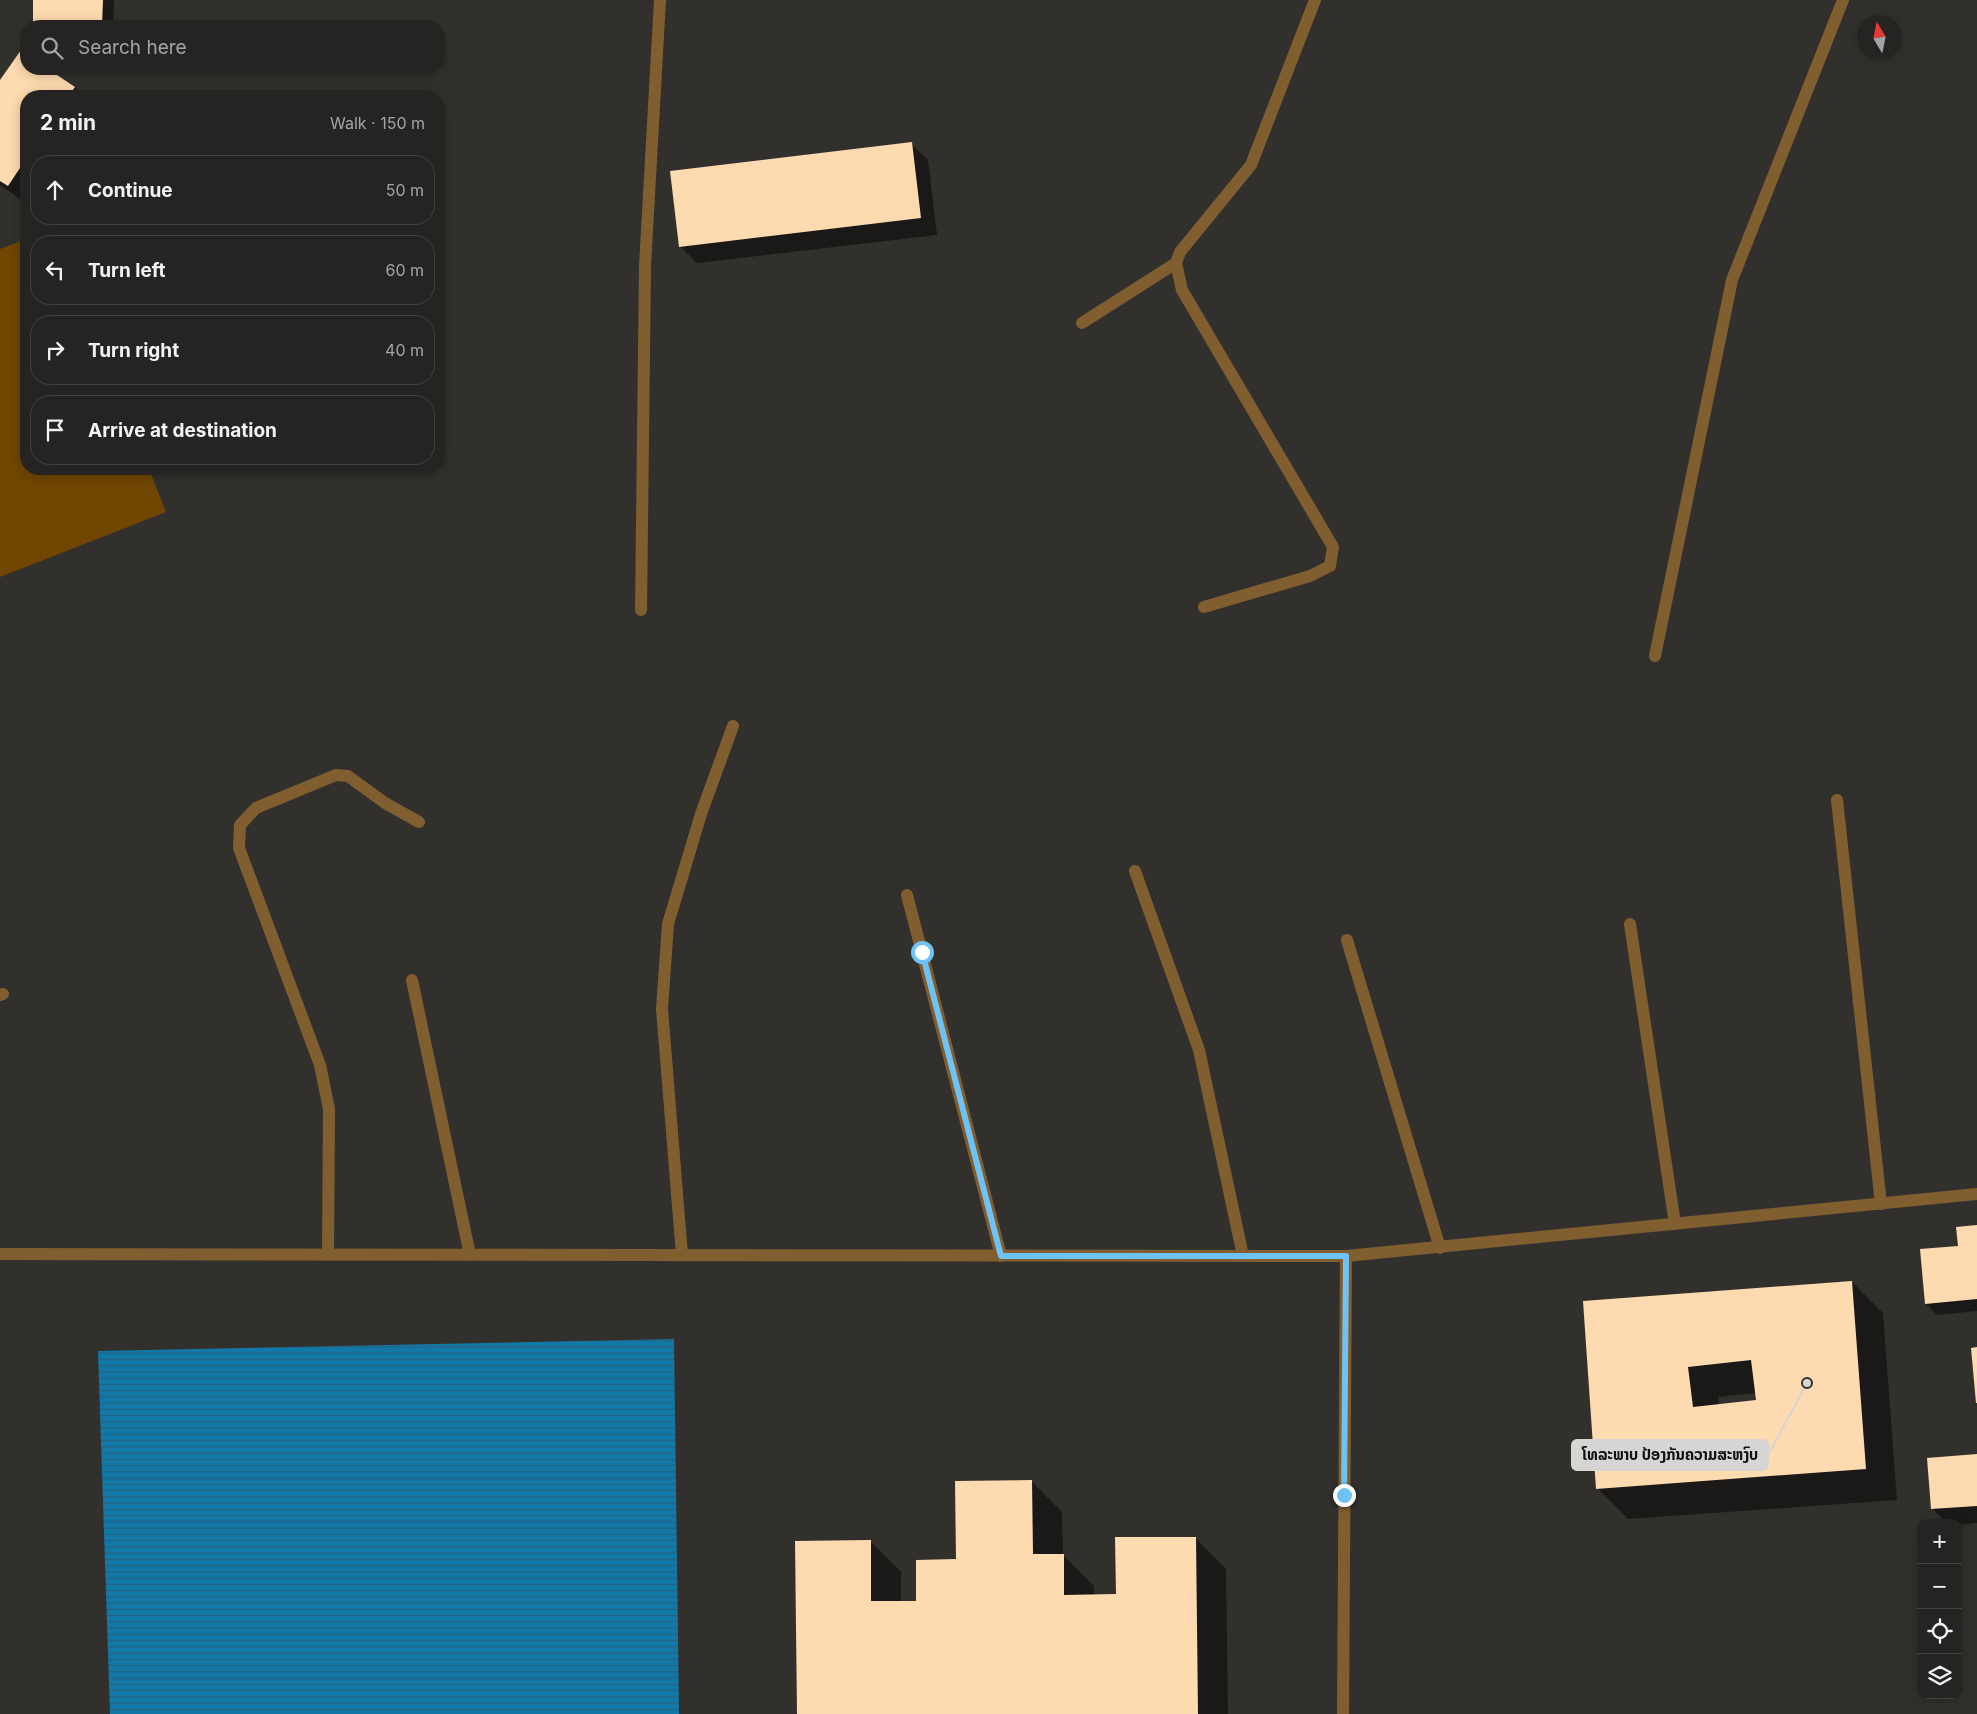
<!DOCTYPE html>
<html lang="en">
<head>
<meta charset="utf-8">
<style>
  :root { --surface:#262422; --page:#2e2c2a; --text:#f1f3f6; --muted:#a4a4a5; --line:#424140 }
  body { margin:0; font-family:Inter,"Noto Sans Lao",sans-serif; background:var(--page); color:var(--text) }
  .controls { position:absolute; right:15px; bottom:15px; display:grid; overflow:hidden; border-radius:10px; box-shadow:0 2px 12px #0003 }
  .controls button { width:45px; height:45px; display:grid; place-items:center; padding:0; border:0; border-bottom:1px solid var(--line); background:var(--surface); color:var(--text); font:25px sans-serif }
  .compass { position:absolute; left:1857px; top:15px; width:45px; height:45px; border-radius:50%; background:var(--surface); box-shadow:0 2px 12px #0003; rotate:350deg }
  .stop { position:absolute; width:15px; height:15px; margin:-11px; border:4px solid #6fc2f4; border-radius:50%; background:#fff }
  .stop.end { background:#6fc2f4; border-color:#fff; box-shadow:0 1px 5px #0008 }
  .list { margin:0; padding:0; list-style:none }
  h2 { display:flex; justify-content:space-between; align-items:center; height:65px; margin:0; padding:0 20px; font-size:21px }
  h2 small { font-size:16px; font-weight:400; color:var(--muted) }
  .list li { display:grid; grid-template-columns:32px 1fr auto; gap:15px; align-items:center; box-sizing:border-box; height:70px; margin:0 10px 10px; padding:0 10px; border:1px solid var(--line); border-radius:20px }
  .list b { display:block; font-size:19px; white-space:nowrap }
  .list em { font-size:16px; font-style:normal; color:var(--muted) }
  .icon { flex:none; width:28px; height:28px; fill:none; stroke:currentColor; stroke-width:2; stroke-linecap:round; stroke-linejoin:round }
  .map { position:relative; flex:none; width:1977px; height:1714px; overflow:hidden }
  .search { position:absolute; background:var(--surface); box-shadow:0 2px 12px #0003; left:20px; top:20px; width:425px; height:55px; display:flex; align-items:center; gap:12px; box-sizing:border-box; padding:0 18px; border-radius:20px; color:var(--muted); font-size:19px }
  .panel { position:absolute; background:var(--surface); box-shadow:0 2px 12px #0003; left:20px; top:90px; width:425px; height:385px; border-radius:20px }
  .map>svg:first-child { display:block }
</style>
</head>
<body>
<div class="map">
<svg width="1977" height="1714" viewBox="0 0 1977 1714">
  <defs>
    <pattern id="water-rules" width="6" height="5" patternUnits="userSpaceOnUse" patternTransform="scale(1.25)"><rect width="6" height="5" fill="#1278a8"/><path d="M0 2.5h6" fill="none" stroke="#24627e"/></pattern>
  </defs>
  <rect width="100%" height="100%" fill="#32302d"/>
  <!-- grass -->
  <path fill="#704600" d="M26,239V469H149L166,512L0,577V249Z"/>
  <!-- water -->
  <path fill="url(#water-rules)" d="M674,1339L679,1714H110L98,1351Z"/>
  <!-- shadow -->
  <path fill="#0007" fill-rule="evenodd" d="M35,0H114L113,26H34Z
    M21,52L26,55V69H46L75,88L83,96H26L25,202L0,185V82Z
    M911,144L928,160L937,235L697,263L680,246Z
    M1977,1226V1311L1937,1315L1926,1304L1959,1247Z
    M1852,1282L1883,1313L1897,1500L1628,1519L1597,1488L1584,1302ZM1756,1393L1757,1401L1719,1405L1718,1397Z
    M1977,1455V1523L1958,1525V1523H1947L1933,1509Z
    M1031,1481L1062,1512L1063,1555L1094,1586V1596H1117L1195,1538L1226,1569L1228,1714H798L870,1541L901,1572V1602H917Z"/>
  <!-- building -->
  <path fill="#fedab0" fill-rule="evenodd" d="M33,0H103L102,26H33Z
    M21,50L26,54V69H48L75,87L69,96H26V159L8,186L0,181V80Z
    M912,142L921,218L679,247L670,171Z
    M1977,1225V1299L1925,1304L1920,1249L1958,1246L1956,1227Z
    M1852,1281L1866,1469L1596,1489L1583,1301ZM1751,1360L1756,1400L1693,1407L1688,1367Z
    M1977,1347V1403H1976L1971,1348Z
    M1977,1454V1506L1931,1509L1927,1458Z
    M1032,1480L1033,1554H1064V1595L1116,1594L1115,1537H1196L1198,1714H797L795,1541L871,1540V1601H916V1560L956,1559L955,1481Z"/>
  <g fill="none" stroke-linecap="round" stroke-linejoin="round">
    <!-- service -->
    <path stroke="#815e30" stroke-width="12" d="M1837,800L1881,1204
      M1347,940L1440,1248"/>
    <!-- minor -->
    <path stroke="#815e30" stroke-width="12" d="M1082,323L1176,263
      M1204,607L1310,576L1330,566L1333,547L1182,290L1176,263L1180,252L1251,165L1315,0
      M641,610L645,266L660,0
      M1655,656L1732,280L1843,0
      M1135,871L1199,1050L1243,1256
      M907,895L1001,1256
      M1630,924L1675,1224
      M412,980L470,1255
      M0,995L3,994
      M0,1254L1346,1256L1977,1194
      M328,1255L329,1109L320,1065L239,848L240,825L256,808L336,775L348,776L385,803L419,822
      M682,1255L662,1009L668,924L701,814L733,726
      M1343,1714L1346,1256"/>
  </g>
  <g fill="none" stroke-linecap="round" stroke-linejoin="round">
    <!-- route -->
    <path stroke="#6fc2f4" stroke-width="6" d="M922,952L1001,1256H1346L1344,1495"/>
  </g>
  <!-- callouts -->
  <path fill="none" stroke="#d7d5d3" stroke-width="2" d="M1807 1383L1768 1455"/>
  <circle fill="#d7d5d3" stroke="#32302d" stroke-width="2" cx="1807" cy="1383" r="5"/>
  <rect fill="#d7d5d3" stroke="#d7d5d3" stroke-width="2" x="1572" y="1440" width="196" height="30" rx="5"/>
  <g font-size="15" text-anchor="middle" font-weight="bold" fill="#111">
    <text x="1670" y="1460">ໂທລະພາບ ປ້ອງກັນຄວາມສະຫງົບ</text>
  </g>
</svg>
<div class="controls">
<button>+</button>
<button>−</button>
<button><svg class="icon" aria-label="locate" viewBox="0 0 24 24"><circle cx="12" cy="12" r="6"/><path d="M12 2v4M12 18v4M2 12h4M18 12h4"/></svg></button>
<button><svg class="icon" aria-label="layers" viewBox="0 0 24 24"><path d="M12 4l9 5-9 5-9-5zM3 14l9 5 9-5"/></svg></button>
</div>
<svg class="compass" viewBox="-18 -18 36 36"><path d="M0-13l5 13h-10z" fill="#e53935"/><path d="M0 13l5-13h-10z" fill="#a4a4a5"/></svg>
<div class="stop" style="left:922px;top:952px"></div>
<div class="stop end" style="left:1344px;top:1495px"></div>
<div class="search"><svg class="icon" aria-label="search" viewBox="0 0 24 24"><circle cx="10" cy="10" r="6"/><path d="M15 15l6 6"/></svg>Search here</div>
<section class="panel">
<h2>2 min<small>Walk · 150 m</small></h2>
<ul class="list">
<li><svg class="icon" aria-label="ahead" viewBox="0 0 24 24"><path d="M12 20V5M6 11l6-6 6 6"/></svg><div><b>Continue</b></div><em>50 m</em></li>
<li><svg class="icon" aria-label="left" viewBox="0 0 24 24"><path d="M17 20v-9H6M10 6l-5 5 5 5"/></svg><div><b>Turn left</b></div><em>60 m</em></li>
<li><svg class="icon" aria-label="right" viewBox="0 0 24 24"><path d="M7 20v-9h11M14 6l5 5-5 5"/></svg><div><b>Turn right</b></div><em>40 m</em></li>
<li><svg class="icon" aria-label="arrive" viewBox="0 0 24 24"><path d="M6 21V4h12l-3 4 3 4H6"/></svg><div><b>Arrive at destination</b></div></li>
</ul>
</section>
</div>
</body>
</html>
